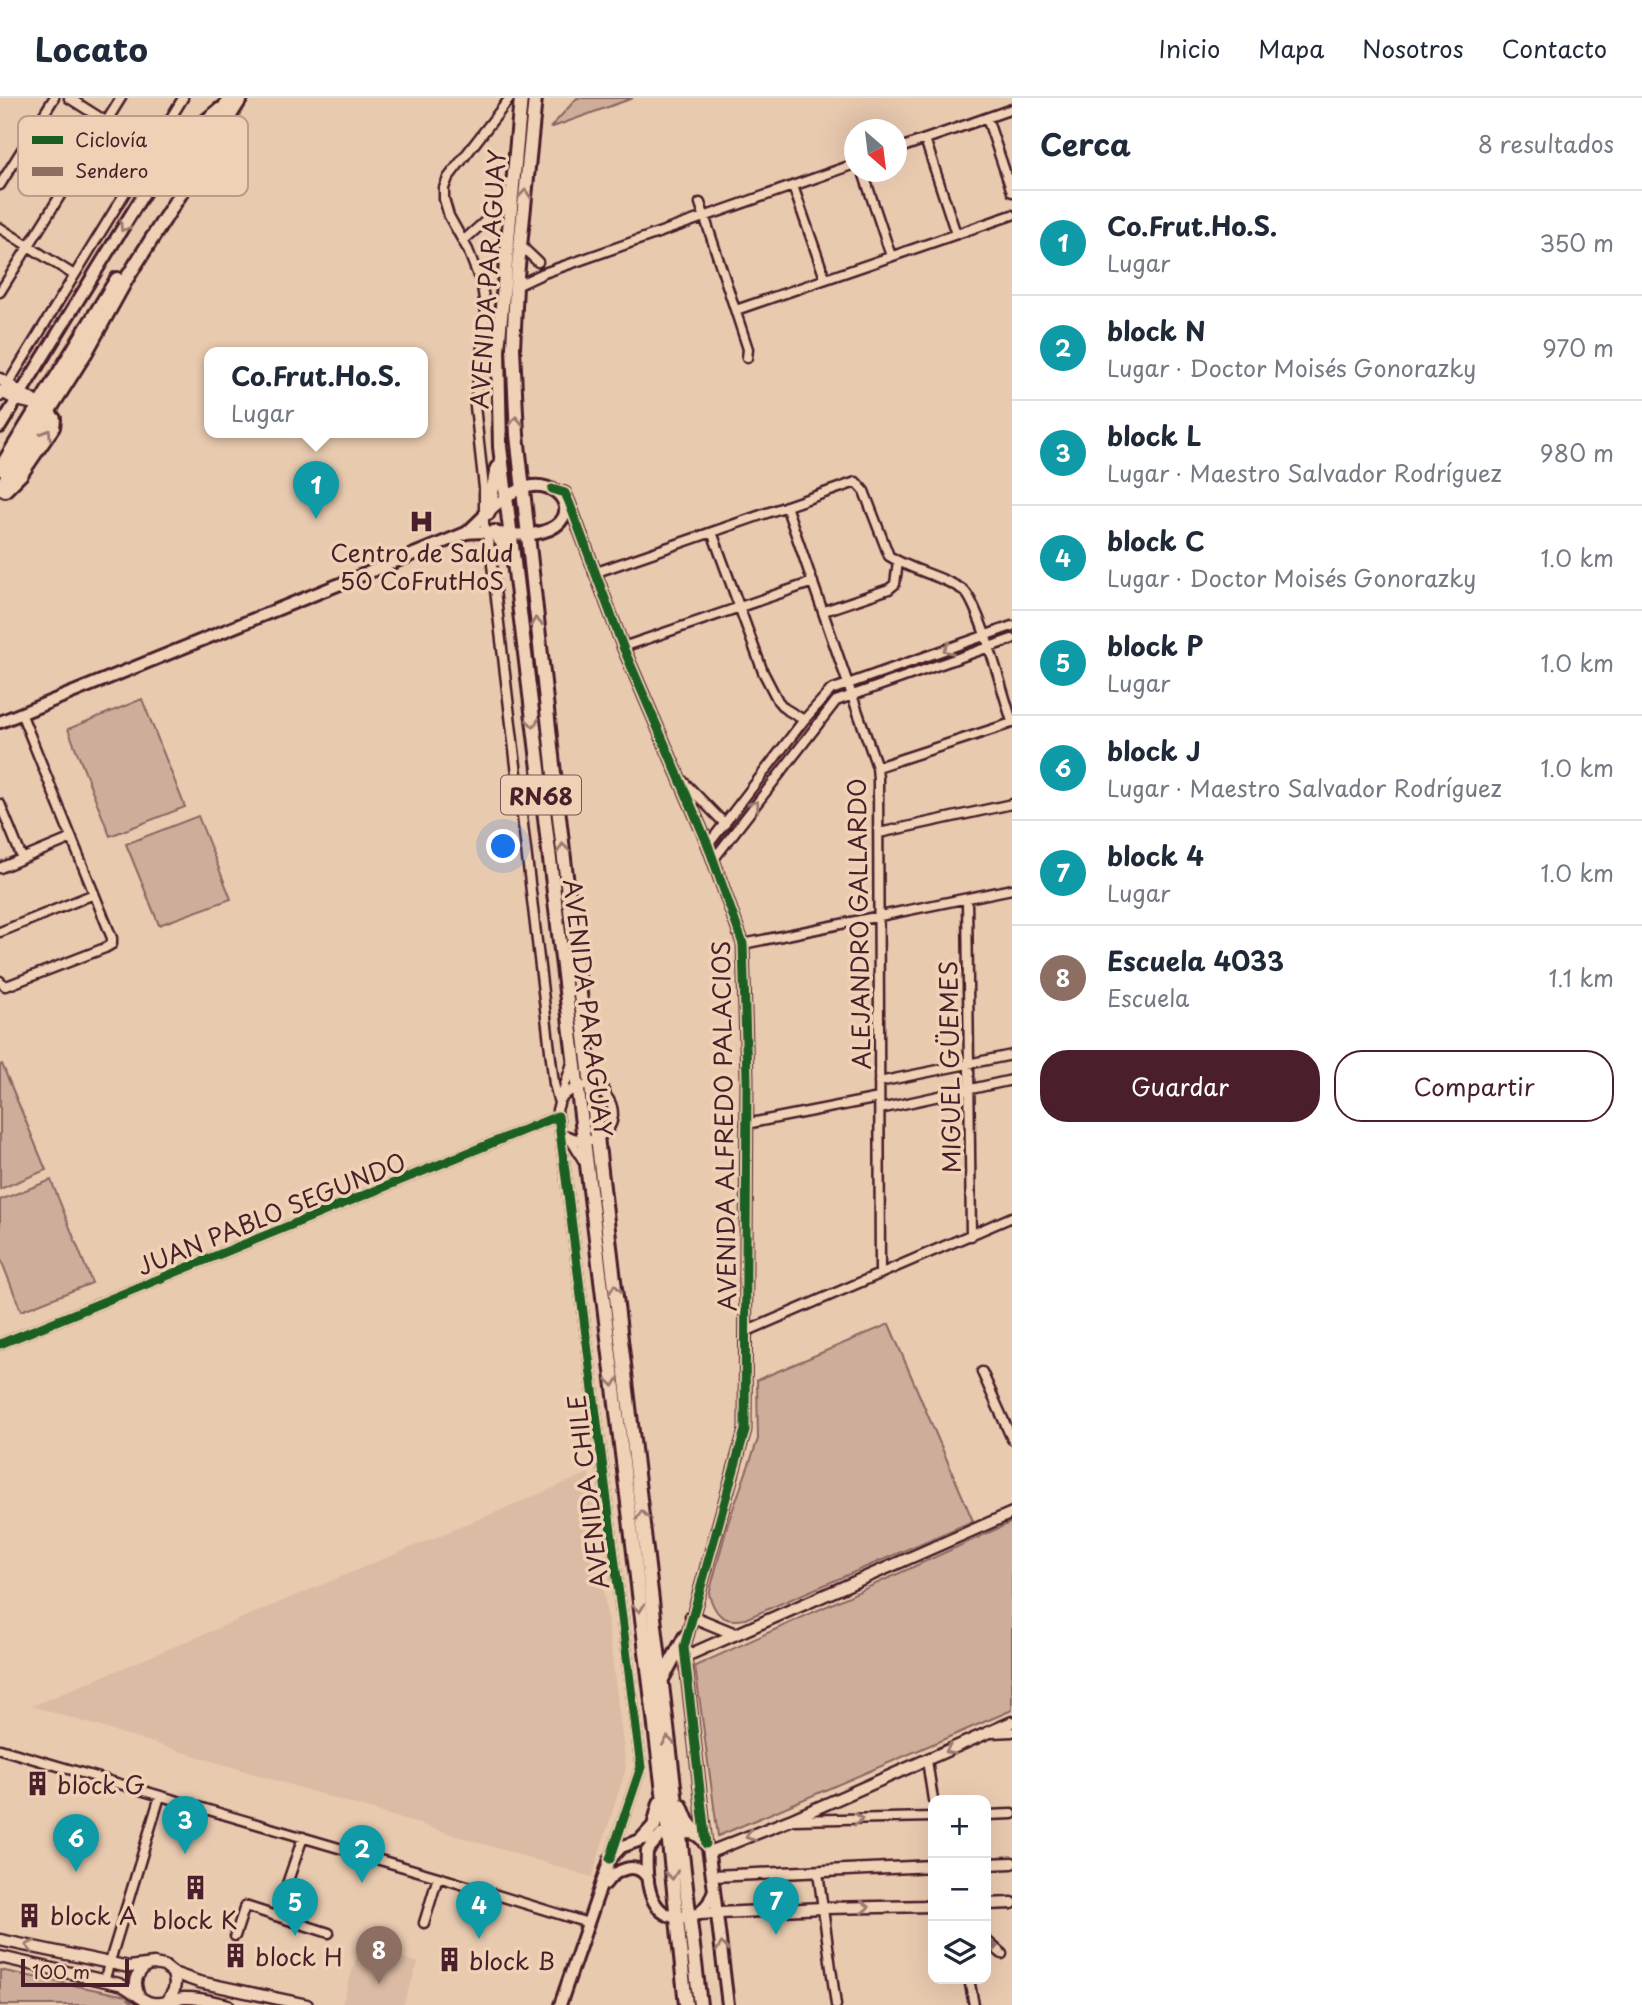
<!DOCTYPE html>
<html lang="es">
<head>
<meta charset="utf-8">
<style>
  :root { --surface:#fff; --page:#f2f2f3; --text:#1f2937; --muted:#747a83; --line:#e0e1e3; --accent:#4a1f2b }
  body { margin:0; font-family:"Playpen Sans",sans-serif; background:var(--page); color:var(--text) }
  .controls { position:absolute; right:21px; bottom:21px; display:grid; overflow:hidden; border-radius:14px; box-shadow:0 7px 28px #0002 }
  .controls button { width:63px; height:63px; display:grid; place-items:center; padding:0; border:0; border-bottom:2px solid var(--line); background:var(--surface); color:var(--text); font:35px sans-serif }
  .compass { position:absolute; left:844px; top:21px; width:63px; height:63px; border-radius:50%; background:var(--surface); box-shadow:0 7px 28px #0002; rotate:152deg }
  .scale { position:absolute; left:21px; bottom:18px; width:108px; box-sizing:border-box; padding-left:7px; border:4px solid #4a1f2b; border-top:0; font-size:19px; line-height:24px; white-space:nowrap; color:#4a1f2b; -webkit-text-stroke:5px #efd1b5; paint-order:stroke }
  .you { position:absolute; left:504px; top:749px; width:24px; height:24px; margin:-18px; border:5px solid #fff; border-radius:50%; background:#1a73e8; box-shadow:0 0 0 10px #1a73e833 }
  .badge { display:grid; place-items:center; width:46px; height:46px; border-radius:50%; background:var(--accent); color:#fff; font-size:23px; font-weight:700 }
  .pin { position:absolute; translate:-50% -58px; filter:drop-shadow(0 2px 4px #0008) }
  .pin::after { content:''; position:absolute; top:37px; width:24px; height:21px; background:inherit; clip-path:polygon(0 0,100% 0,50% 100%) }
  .popup { position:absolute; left:204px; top:249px; width:224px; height:91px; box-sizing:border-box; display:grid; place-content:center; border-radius:14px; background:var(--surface); filter:drop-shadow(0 2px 5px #0005); font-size:23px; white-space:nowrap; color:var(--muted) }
  .popup b { font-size:26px; color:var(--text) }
  .popup::after { content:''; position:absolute; left:50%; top:100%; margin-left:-14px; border:14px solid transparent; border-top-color:var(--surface) }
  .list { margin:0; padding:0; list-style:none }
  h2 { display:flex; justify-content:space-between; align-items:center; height:91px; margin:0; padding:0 28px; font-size:30px }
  h2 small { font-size:23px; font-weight:400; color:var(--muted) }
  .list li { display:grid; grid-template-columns:46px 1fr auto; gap:21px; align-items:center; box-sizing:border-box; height:105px; padding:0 28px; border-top:2px solid var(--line) }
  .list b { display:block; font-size:26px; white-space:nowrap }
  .list p { margin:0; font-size:23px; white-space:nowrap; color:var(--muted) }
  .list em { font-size:23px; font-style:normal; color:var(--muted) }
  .actions { display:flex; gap:14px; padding:21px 28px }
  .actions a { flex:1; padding:16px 0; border:2px solid var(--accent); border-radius:28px; text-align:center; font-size:24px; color:var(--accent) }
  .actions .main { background:var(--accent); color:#fff }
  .icon { flex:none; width:38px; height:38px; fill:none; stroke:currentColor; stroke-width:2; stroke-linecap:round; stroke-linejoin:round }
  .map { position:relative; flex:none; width:1012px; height:1907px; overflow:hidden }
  header { display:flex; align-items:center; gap:42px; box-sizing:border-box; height:98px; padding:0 35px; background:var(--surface); border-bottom:2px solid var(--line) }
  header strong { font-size:33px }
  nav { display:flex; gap:38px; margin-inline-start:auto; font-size:24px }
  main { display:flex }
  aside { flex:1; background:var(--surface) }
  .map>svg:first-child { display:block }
</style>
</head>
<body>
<header>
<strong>Locato</strong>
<nav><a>Inicio</a><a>Mapa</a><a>Nosotros</a><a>Contacto</a></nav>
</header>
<main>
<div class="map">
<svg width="1012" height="1907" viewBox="0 0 1012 1907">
  <rect width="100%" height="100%" fill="#e8caaf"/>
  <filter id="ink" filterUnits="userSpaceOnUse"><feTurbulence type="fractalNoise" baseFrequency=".0143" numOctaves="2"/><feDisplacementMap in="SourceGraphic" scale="14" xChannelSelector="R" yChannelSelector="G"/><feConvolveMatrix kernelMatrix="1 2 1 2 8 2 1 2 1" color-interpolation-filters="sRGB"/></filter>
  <g filter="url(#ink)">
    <!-- built -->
    <path fill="#dbbba4" d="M589,1375L626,1670L592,1779L32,1608Z
      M361,1845L418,1865L403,1907L342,1906Z"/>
    <!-- green -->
    <path fill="#cead9a" stroke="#8c6662" stroke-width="2" d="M577,0H633L550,30Z
      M142,601L185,709L110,738L68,631Z
      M198,718L231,801L159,827L126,746Z
      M2,966L46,1072L0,1091V967Z
      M51,1082L92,1185L21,1213L0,1159V1102Z
      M889,1226L973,1423L745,1521C723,1525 715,1517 709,1496L728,1425L758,1341L757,1282Z
      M1012,1424V1612L718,1738L695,1568Z
      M0,1872L126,1898L134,1907H0Z"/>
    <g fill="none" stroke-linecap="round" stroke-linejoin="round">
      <defs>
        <path id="minor" d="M69,0L151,52
          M510,0L448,80L444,90V101L449,118L468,152L482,188L486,215L475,308L484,390V426L490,450L554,986L559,1005
          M987,20L1012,94
          M925,41L956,136
          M897,51L1012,11
          M863,74L891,158
          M0,87L54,0
          M793,88L825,180
          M700,105L748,251L747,260
          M0,130L74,177
          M463,143L511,100
          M520,147L538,164
          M516,188L544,175L855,66
          M0,194L121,0
          M736,212L1012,117
          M0,299L183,0
          M786,408L877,669L878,681L880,1176
          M712,434L763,574L778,603L784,610L804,622
          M594,475L856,384L864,393L889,458C912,473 941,477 963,492C979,503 1004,600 1012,623
          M824,513L889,491L895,486L898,463
          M623,549L813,484
          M877,669L1012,625
          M683,683L725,726
          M0,706L22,760
          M879,735L1012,706
          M708,747L804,622L831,592L1012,528
          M713,762L836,603L1012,541
          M0,770L72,740
          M967,801L971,1138
          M0,834L94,796
          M743,846L1012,791
          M0,883L5,888L9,887L105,850L112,846V840L21,615
          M591,965L605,994
          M879,984L1012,957
          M562,1000C596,964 634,1018 599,1039C589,1045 579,1043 568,1038
          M880,1011L1012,982
          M559,1023L557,1012L572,965
          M746,1026L879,1000
          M569,1039L584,1064
          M745,1234L1012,1119
          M0,1246L558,1018L641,1669L611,1758
          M982,1274L1012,1341
          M991,1635L1012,1634
          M0,1651L438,1779L588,1825
          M927,1662L933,1702
          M986,1717L1012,1716
          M793,1722L933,1719
          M818,1774L836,1907
          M276,1818L303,1739
          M424,1825L438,1779
          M235,1838L245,1808L329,1835
          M986,1842L1002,1856
          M969,1881L974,1907
          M104,1883L160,1698"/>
        <path id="tertiary" d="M0,281L44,310
          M0,293L17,302L35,306
          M552,391L565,395L569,404L623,549L708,747L743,846L747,980L745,1332L684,1549L706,1746
          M691,1518L735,1536
          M684,1559L1012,1415
          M710,1754L790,1722L1012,1624
          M986,1766L1012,1765
          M713,1778L933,1768
          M986,1806L1012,1805
          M699,1816L823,1810L933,1808
          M0,1842L129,1869L154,1866L164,1868L173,1875L175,1885L174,1892L168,1902
          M0,1859L119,1886C131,1890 140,1903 152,1905C162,1907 174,1901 184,1900C199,1899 214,1904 228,1907
          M173,1875L199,1884L307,1907
          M139,1897C133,1885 136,1876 146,1868"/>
        <path id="secondary" d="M0,329L162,66L179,44L219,11
          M0,624L466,435C491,431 517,441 542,434C587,422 559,375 521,391C499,400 483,420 466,435
          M691,1735L699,1738L708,1750L714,1792L709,1804L699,1816C651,1831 645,1790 647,1753L662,1736Z
          M605,1786C615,1772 637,1761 648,1781
          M714,1792L728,1907
          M560,1907L610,1761L621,1749L649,1739"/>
        <path id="primary" d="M521,0L498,252L500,349L668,1735L686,1907
          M535,0L516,188L513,250L517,337L555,685L700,1907
          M488,415L497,370
          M494,434L511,456
          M661,1583L685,1539
          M681,1708L687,1723L699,1738
          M643,1740L654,1728L660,1705"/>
        <path id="trunk" d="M190,64L230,0
          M0,371L117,181
          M0,390L86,254L127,180L241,0
          M5,392L21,376L53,329L54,321L47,313"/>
      </defs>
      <!-- minor casing -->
      <use href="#minor" stroke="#4a1f2b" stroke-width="13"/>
      <!-- tertiary casing -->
      <use href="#tertiary" stroke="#4a1f2b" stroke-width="15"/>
      <!-- secondary casing -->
      <use href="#secondary" stroke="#4a1f2b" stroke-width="16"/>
      <!-- primary casing -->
      <use href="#primary" stroke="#4a1f2b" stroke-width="18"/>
      <!-- trunk casing -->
      <use href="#trunk" stroke="#4a1f2b" stroke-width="18"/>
      <!-- minor -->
      <use href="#minor" stroke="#efd1b5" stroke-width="8"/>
      <!-- tertiary -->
      <use href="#tertiary" stroke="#efd1b5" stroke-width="10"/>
      <!-- secondary -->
      <use href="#secondary" stroke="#efd1b5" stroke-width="10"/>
      <!-- primary -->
      <use href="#primary" stroke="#efd1b5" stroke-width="12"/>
      <!-- trunk -->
      <use href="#trunk" stroke="#efd1b5" stroke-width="12"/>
      <!-- quiet -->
      <path stroke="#8d6e63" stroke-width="7" stroke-dasharray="14 7" stroke-linecap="butt" d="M986,1842L1002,1856"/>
      <defs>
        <path id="cycleway" d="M552,391L565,395L569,404L623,549L708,747L743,846L747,980L745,1332L684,1549L706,1746
          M0,1246L558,1018L641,1669L610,1761"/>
      </defs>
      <!-- cycleway casing -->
      <use href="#cycleway" stroke="#efd1b5" stroke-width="13"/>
      <!-- cycleway -->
      <use href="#cycleway" stroke="#1b5e20" stroke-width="9"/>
    </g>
    <!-- one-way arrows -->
    <defs><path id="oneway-chevron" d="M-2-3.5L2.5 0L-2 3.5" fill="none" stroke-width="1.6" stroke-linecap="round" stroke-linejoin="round" transform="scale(1.75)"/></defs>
    <g stroke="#9c7870">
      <use href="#oneway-chevron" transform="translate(525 96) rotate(-85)"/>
      <use href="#oneway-chevron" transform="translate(124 129) rotate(122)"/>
      <use href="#oneway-chevron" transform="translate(516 323) rotate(-92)"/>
      <use href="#oneway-chevron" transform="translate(47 336) rotate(-58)"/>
      <use href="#oneway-chevron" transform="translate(536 524) rotate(-97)"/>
      <use href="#oneway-chevron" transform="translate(948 551) rotate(160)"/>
      <use href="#oneway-chevron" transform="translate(533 625) rotate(83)"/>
      <use href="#oneway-chevron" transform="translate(755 707) rotate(-53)"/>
      <use href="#oneway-chevron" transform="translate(563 750) rotate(-97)"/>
      <use href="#oneway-chevron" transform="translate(615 1191) rotate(-97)"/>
      <use href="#oneway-chevron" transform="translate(613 1284) rotate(83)"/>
      <use href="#oneway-chevron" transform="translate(642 1417) rotate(-97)"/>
      <use href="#oneway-chevron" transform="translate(639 1510) rotate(83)"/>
      <use href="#oneway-chevron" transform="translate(668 1643) rotate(-97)"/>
      <use href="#oneway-chevron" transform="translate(950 1652) rotate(156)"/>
      <use href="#oneway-chevron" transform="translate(858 1721) rotate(-1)"/>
      <use href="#oneway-chevron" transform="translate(750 1738) rotate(158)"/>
      <use href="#oneway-chevron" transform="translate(672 1777) rotate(83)"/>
      <use href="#oneway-chevron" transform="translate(865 1809) rotate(-1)"/>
      <use href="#oneway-chevron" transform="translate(30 1848) rotate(-168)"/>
      <use href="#oneway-chevron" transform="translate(722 1849) rotate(-96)"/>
    </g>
  </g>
  <!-- icons -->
  <defs>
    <symbol id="hospital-bare" viewBox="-9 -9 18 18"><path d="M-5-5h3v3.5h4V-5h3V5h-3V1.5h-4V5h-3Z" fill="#4a1f2b" stroke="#efd1b5" stroke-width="2.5" paint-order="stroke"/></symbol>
    <symbol id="building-bare" viewBox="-9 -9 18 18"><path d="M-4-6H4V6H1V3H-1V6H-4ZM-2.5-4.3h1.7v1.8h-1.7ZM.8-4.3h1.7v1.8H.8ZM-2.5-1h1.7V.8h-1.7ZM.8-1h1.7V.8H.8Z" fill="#4a1f2b" stroke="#efd1b5" stroke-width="2.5" paint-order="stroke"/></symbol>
  </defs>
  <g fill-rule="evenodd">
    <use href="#hospital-bare" x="404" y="406" width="35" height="35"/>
    <use href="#building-bare" x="20" y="1668" width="35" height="35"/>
    <use href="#building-bare" x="178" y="1772" width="35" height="35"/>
    <use href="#building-bare" x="12" y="1800" width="35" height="35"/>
    <use href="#building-bare" x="218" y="1840" width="35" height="35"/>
    <use href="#building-bare" x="432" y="1844" width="35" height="35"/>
  </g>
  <g text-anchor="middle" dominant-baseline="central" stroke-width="7" stroke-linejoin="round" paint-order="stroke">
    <!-- shield labels -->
    <rect fill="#efd1b5" stroke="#7c5454" stroke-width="2" x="501" y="677.5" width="80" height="39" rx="5"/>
    <g font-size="23" font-weight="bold" fill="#4a1f2b">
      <text x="541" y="697">RN68</text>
    </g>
    <!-- street labels -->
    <g font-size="24" fill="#4a1f2b" stroke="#efd1b5">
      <text transform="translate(487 181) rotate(-86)">AVENIDA PARAGUAY</text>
      <text transform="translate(858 826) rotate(-91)">ALEJANDRO GALLARDO</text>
      <text transform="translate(589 910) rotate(83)">AVENIDA PARAGUAY</text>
      <text transform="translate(949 969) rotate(-91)">MIGUEL GÜEMES</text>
      <text transform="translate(723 1028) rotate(-91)">AVENIDA ALFREDO PALACIOS</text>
      <text transform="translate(271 1115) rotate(-22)">JUAN PABLO SEGUNDO</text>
      <text transform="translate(587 1394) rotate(-97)">AVENIDA CHILE</text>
    </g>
    <!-- poi labels -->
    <g font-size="24" fill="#4a1f2b" stroke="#efd1b5" text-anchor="start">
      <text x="422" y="454" text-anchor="middle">Centro de Salud<tspan x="422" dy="28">50 CoFrutHoS</tspan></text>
      <text x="57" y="1686">block G</text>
      <text x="50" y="1817">block A</text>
      <text x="195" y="1821" text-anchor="middle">block K</text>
      <text x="255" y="1858">block H</text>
      <text x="469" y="1862">block B</text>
    </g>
  </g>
  <!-- legend -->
  <rect x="18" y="18" width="230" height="80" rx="10" fill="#efd1b5" stroke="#be9c8c" stroke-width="2"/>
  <rect x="32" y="38" width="31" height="8" fill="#1b5e20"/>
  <rect x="32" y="69" width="31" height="9" fill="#8d6e63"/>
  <g font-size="19" fill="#4a1f2b">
    <text x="75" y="49">Ciclovía</text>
    <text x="75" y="80">Sendero</text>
  </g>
</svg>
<div class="controls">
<button>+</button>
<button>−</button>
<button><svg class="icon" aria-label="layers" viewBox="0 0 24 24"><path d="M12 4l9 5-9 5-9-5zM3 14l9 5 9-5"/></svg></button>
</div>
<svg class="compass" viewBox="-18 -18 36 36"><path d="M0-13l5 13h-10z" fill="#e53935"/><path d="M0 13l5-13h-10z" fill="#747a83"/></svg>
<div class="scale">100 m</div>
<div class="you"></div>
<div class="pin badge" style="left:316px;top:421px;background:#0f9aa8">1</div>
<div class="popup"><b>Co.Frut.Ho.S.</b>Lugar</div>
<div class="pin badge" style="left:362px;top:1785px;background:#0f9aa8">2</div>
<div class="pin badge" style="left:185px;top:1756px;background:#0f9aa8">3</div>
<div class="pin badge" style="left:479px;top:1841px;background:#0f9aa8">4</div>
<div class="pin badge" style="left:295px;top:1838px;background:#0f9aa8">5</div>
<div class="pin badge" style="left:76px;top:1774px;background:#0f9aa8">6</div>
<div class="pin badge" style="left:776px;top:1837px;background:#0f9aa8">7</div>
<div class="pin badge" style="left:379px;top:1886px;background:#8d6e63">8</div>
</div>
<aside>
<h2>Cerca<small>8 resultados</small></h2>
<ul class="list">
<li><span class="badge" style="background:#0f9aa8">1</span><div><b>Co.Frut.Ho.S.</b><p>Lugar</p></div><em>350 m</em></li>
<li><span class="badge" style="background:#0f9aa8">2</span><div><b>block N</b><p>Lugar · Doctor Moisés Gonorazky</p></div><em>970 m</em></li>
<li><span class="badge" style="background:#0f9aa8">3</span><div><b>block L</b><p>Lugar · Maestro Salvador Rodríguez</p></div><em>980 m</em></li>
<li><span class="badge" style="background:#0f9aa8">4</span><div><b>block C</b><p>Lugar · Doctor Moisés Gonorazky</p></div><em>1.0 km</em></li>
<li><span class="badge" style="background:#0f9aa8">5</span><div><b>block P</b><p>Lugar</p></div><em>1.0 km</em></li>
<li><span class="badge" style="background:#0f9aa8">6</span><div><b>block J</b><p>Lugar · Maestro Salvador Rodríguez</p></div><em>1.0 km</em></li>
<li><span class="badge" style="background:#0f9aa8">7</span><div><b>block 4</b><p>Lugar</p></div><em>1.0 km</em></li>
<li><span class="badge" style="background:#8d6e63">8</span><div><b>Escuela 4033</b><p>Escuela</p></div><em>1.1 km</em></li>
</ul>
<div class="actions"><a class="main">Guardar</a><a>Compartir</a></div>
</aside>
</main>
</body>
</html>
